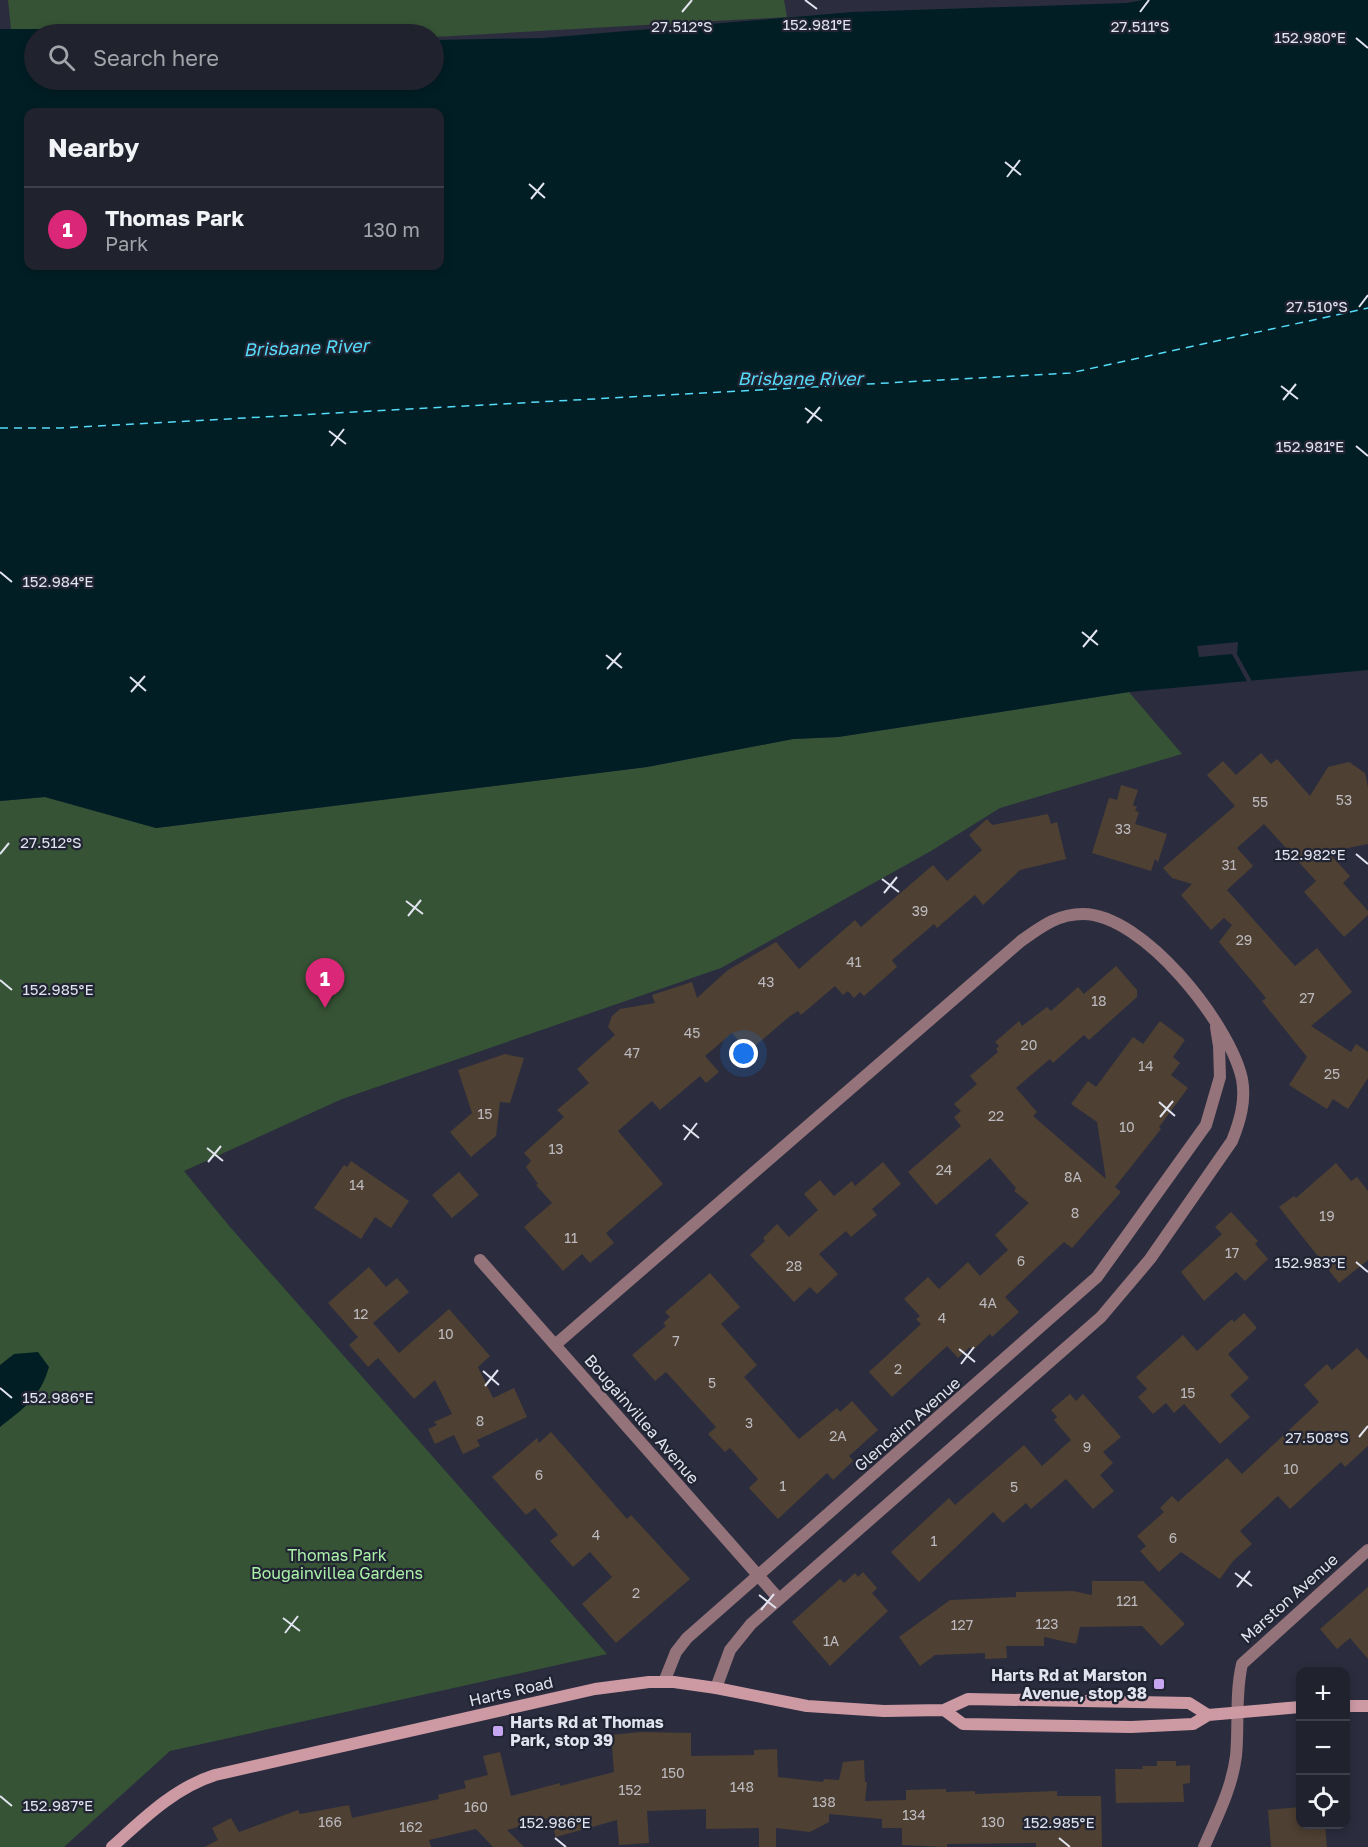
<!DOCTYPE html>
<html lang="en">
<head>
<meta charset="utf-8">
<style>
  :root { --surface:#20222e; --page:#2d2f3a; --text:#f1f3f6; --muted:#a2a4aa; --line:#3d3f4a; --accent:#db2777 }
  body { margin:0; font-family:"Golos Text",sans-serif; background:var(--page); color:var(--text) }
  .controls { position:absolute; right:18px; bottom:18px; display:grid; overflow:hidden; border-radius:12px; box-shadow:0 3px 9px #0003 }
  .controls button { width:54px; height:54px; display:grid; place-items:center; padding:0; border:0; border-bottom:2px solid var(--line); background:var(--surface); color:var(--text); font:30px sans-serif }
  .you { position:absolute; left:744px; top:1054px; width:21px; height:21px; margin:-15px; border:4px solid #fff; border-radius:50%; background:#1a73e8; box-shadow:0 0 0 9px #1a73e833 }
  .badge { display:grid; place-items:center; width:39px; height:39px; border-radius:50%; background:var(--accent); color:#fff; font-size:20px; font-weight:700 }
  .pin { position:absolute; translate:-50% -50px; filter:drop-shadow(0 2px 3px #0008) }
  .pin::after { content:''; position:absolute; top:32px; width:21px; height:18px; background:inherit; clip-path:polygon(0 0,100% 0,50% 100%) }
  .list { margin:0; padding:0; list-style:none }
  h2 { display:flex; justify-content:space-between; align-items:center; height:78px; margin:0; padding:0 24px; font-size:26px }
  h2 small { font-size:20px; font-weight:400; color:var(--muted) }
  .list li { display:grid; grid-template-columns:39px 1fr auto; gap:18px; align-items:center; box-sizing:border-box; height:84px; padding:0 24px; border-top:2px solid var(--line) }
  .list b { display:block; font-size:22px; white-space:nowrap }
  .list p { margin:0; font-size:20px; white-space:nowrap; color:var(--muted) }
  .list em { font-size:20px; font-style:normal; color:var(--muted) }
  .icon { flex:none; width:33px; height:33px; fill:none; stroke:currentColor; stroke-width:2; stroke-linecap:round; stroke-linejoin:round }
  .map { position:relative; flex:none; width:1368px; height:1847px; overflow:hidden }
  .search { position:absolute; background:var(--surface); box-shadow:0 3px 9px #0003; left:24px; top:24px; width:420px; height:66px; display:flex; align-items:center; gap:15px; box-sizing:border-box; padding:0 21px; border-radius:33px; color:var(--muted); font-size:22px }
  .panel { position:absolute; background:var(--surface); box-shadow:0 3px 9px #0003; left:24px; top:108px; width:420px; height:162px; border-radius:12px }
  .map>svg:first-child { display:block }
</style>
</head>
<body>
<div class="map">
<svg width="1368" height="1847" viewBox="0 0 1368 1847">
  <rect width="100%" height="100%" fill="#2b2d3e"/>
  <!-- green -->
  <path fill="#365335" d="M8,0H784L787,17L434,37V34H242L158,29H11Z
    M1129,692L1182,754L1000,808L931,851L721,968L342,1099L184,1171L230,1227L607,1654L170,1751L64,1847H0V801L45,797L156,828L647,767L793,739L838,737Z"/>
  <!-- water -->
  <path fill="#011e25" fill-rule="evenodd" d="M1143,0H1368V670L1129,692L838,737L793,739L647,767L156,828L45,797L0,801V29H158L242,34H34V80H434V40L543,38L853,12L1127,3ZM28,112H440V266H28Z
    M38,1352L49,1367C40,1398 24,1408 0,1427V1365L14,1354Z"/>
  <!-- pier -->
  <path fill="#2b2d3e" d="M1238,642L1237,654L1254,685H1249L1232,654L1199,657L1197,646Z"/>
  <g fill="none" stroke-linecap="round" stroke-linejoin="round">
    <!-- ferry -->
    <path stroke="#54dcf9" stroke-width="1.5" stroke-dasharray="8 6" stroke-linecap="butt" d="M0,428H61L1070,373L1368,308"/>
  </g>
  <!-- building -->
  <path fill="#4e4032" d="M1261,753L1271,764L1277,759L1310,796L1328,767L1349,762L1365,773L1368,787V844L1328,852L1350,876L1343,883L1368,911V915L1344,937L1304,892L1316,881L1264,824L1237,848L1253,866L1227,890L1295,966L1317,948L1352,992L1311,1026L1351,1052L1356,1044L1368,1052V1078L1348,1109L1333,1099L1327,1109L1289,1085L1307,1057L1262,1001L1266,998L1219,942L1232,925L1224,918L1211,930L1181,895L1192,884L1172,878L1163,868L1235,806L1207,775L1223,761L1236,775Z
    M1121,785L1138,790L1133,805L1137,807L1135,811L1139,812L1135,824L1167,834L1158,862L1155,859L1151,871L1092,853L1109,798L1117,800Z
    M1048,814L1051,824L1057,822L1066,859L1020,870L983,905L975,895L937,928L934,924L892,960L897,967L864,996L860,992L854,998L848,991L843,995L835,986L801,1015L798,1011L790,1016L748,1052L732,1033L705,1056L719,1072L706,1083L700,1076L660,1110L652,1101L618,1131L663,1184L606,1233L614,1243L590,1263L582,1254L563,1271L524,1227L552,1203L536,1185L538,1184L526,1167L531,1161L524,1153L564,1117L557,1110L589,1083L577,1069L615,1035L608,1027L612,1016L620,1009L655,1003L652,995L692,982L697,998L728,970L776,942L799,969L855,920L861,927L933,865L947,881L982,850L969,835L987,819L992,825Z
    M1116,966L1137,990V997L1089,1040L1084,1035L1053,1063L1050,1059L1016,1088L1037,1112L1033,1116L1106,1179L1097,1122L1071,1104L1088,1081L1096,1087L1133,1037L1143,1044L1160,1021L1185,1040L1173,1057L1180,1063L1171,1075L1188,1088L1159,1127L1161,1129L1115,1187L1121,1192L1072,1248L1064,1242L1005,1297L1019,1312L992,1337L990,1334L973,1350L970,1347L958,1358L947,1346L892,1397L869,1372L921,1324L916,1319L920,1316L904,1299L928,1277L939,1289L968,1262L980,1276L1008,1250L995,1235L1029,1203L1014,1191L1016,1188L990,1158L936,1205L908,1172L961,1126L954,1117L961,1111L954,1104L977,1084L970,1076L998,1052L996,1049L999,1046L995,1042L1019,1021L1022,1026L1047,1007L1051,1011L1078,987L1084,994Z
    M505,1054L524,1058L510,1103L500,1102L496,1136L471,1157L450,1132L472,1113L458,1070Z
    M351,1161L409,1201L391,1228L375,1217L361,1239L314,1208L344,1165L347,1167Z
    M883,1162L901,1184L872,1209L877,1215L851,1237L846,1231L819,1254L838,1274L817,1294L810,1287L794,1302L750,1255L765,1241L763,1238L777,1224L789,1237L818,1210L804,1194L820,1180L834,1196L852,1181L855,1186Z
    M1336,1163L1351,1181L1357,1177L1368,1191V1260L1339,1283L1279,1207L1294,1196L1296,1198Z
    M459,1172L479,1195L452,1218L432,1195Z
    M1231,1212L1258,1241L1255,1244L1268,1259L1245,1281L1236,1272L1204,1301L1181,1272L1222,1234L1215,1227Z
    M369,1267L386,1287L397,1278L409,1292L373,1323L399,1353L449,1309L490,1356L478,1367L493,1398L514,1388L527,1417L477,1440L480,1446L463,1454L454,1435L435,1444L428,1429L437,1425L434,1422L452,1414L435,1380L414,1399L378,1358L368,1367L349,1345L358,1337L328,1303Z
    M710,1273L740,1307L721,1324L757,1365L744,1377L799,1439L837,1408L840,1412L852,1401L878,1430L849,1456L853,1461L833,1480L827,1473L778,1519L749,1488L758,1479L730,1448L725,1452L708,1434L716,1427L666,1372L655,1381L632,1355L666,1326L663,1323L670,1317L665,1312Z
    M1244,1313L1257,1328L1228,1354L1249,1378L1230,1395L1250,1417L1220,1444L1184,1404L1174,1413L1166,1403L1153,1414L1138,1397L1147,1389L1136,1377L1183,1335L1197,1351L1232,1319L1234,1322Z
    M1357,1348L1368,1360V1446L1345,1467L1341,1462L1290,1509L1278,1496L1240,1531L1252,1544L1233,1561L1220,1579L1181,1552L1159,1572L1140,1551L1146,1546L1137,1536L1164,1512L1160,1508L1172,1496L1178,1502L1227,1458L1242,1474L1319,1402L1304,1385L1327,1364L1332,1370Z
    M1070,1394L1076,1401L1083,1394L1121,1437L1103,1452L1113,1463L1100,1475L1114,1491L1093,1509L1066,1479L1031,1509L1026,1503L1003,1523L993,1512L919,1582L891,1552L949,1498L955,1505L1024,1445L1042,1466L1071,1440L1054,1420L1057,1417L1051,1410Z
    M551,1432L627,1519L631,1515L690,1579L616,1643L582,1604L612,1577L590,1552L573,1567L550,1541L558,1535L535,1508L526,1515L492,1477L537,1438L539,1443Z
    M863,1572L877,1588L872,1593L888,1611L830,1666L792,1622L840,1579L844,1583L855,1573L858,1577Z
    M1092,1581H1143L1185,1624L1161,1646L1142,1626L1080,1627L1076,1644L1044,1637V1646H1006L1007,1658L985,1659V1653L935,1655L920,1666L899,1637L950,1600L1016,1597V1592L1073,1591L1092,1595Z
    M1368,1587V1659L1350,1638L1337,1649L1320,1629Z
    M641,1732L691,1733V1756L754,1755V1750L777,1749L778,1777L823,1782L824,1779L839,1780L843,1762L864,1760L865,1782H867L865,1801L906,1800V1790L946,1789V1792L975,1791V1794L1057,1791V1796H1101L1102,1847H1036V1843L947,1844V1847L902,1845V1828H882V1819L829,1814V1822L810,1832L776,1828V1847H759V1828L706,1829V1809L647,1811L649,1843L619,1845L617,1820L556,1837L550,1818L507,1830L524,1847H493L476,1829L429,1840L431,1847H204L218,1840L212,1828L231,1818L239,1832L298,1810L300,1814L349,1805L352,1818L439,1799L438,1795L466,1788L464,1781L488,1775L483,1756L500,1752L511,1796L560,1783V1786L614,1772L611,1735Z
    M1157,1761H1176V1766L1190,1765V1783L1183,1784L1184,1802L1116,1803L1115,1769H1143L1142,1766H1157Z
    M1300,1807V1824H1325L1327,1847H1271L1268,1810Z"/>
  <g fill="none" stroke-linecap="round" stroke-linejoin="round">
    <!-- street -->
    <path stroke="#94737a" stroke-width="12" d="M480,1260L779,1599
      M555,1345L1021,941C1041,927 1057,914 1083,914C1143,914 1230,1024 1242,1079C1246,1101 1240,1121 1232,1141L1150,1259L1101,1317L751,1624L730,1650L716,1688
      M664,1682L676,1652L687,1638L1097,1277L1206,1125L1220,1077L1219,1046L1216,1027
      M1204,1847C1217,1817 1232,1788 1236,1756C1239,1725 1235,1694 1242,1664L1368,1550"/>
    <!-- secondary -->
    <path stroke="#cd9aa4" stroke-width="12" d="M1346,1706H1368
      M944,1710L963,1724L1131,1727L1193,1724L1208,1715L1300,1707
      M112,1847C143,1819 174,1788 215,1775L595,1689L649,1682H674L716,1688L807,1706L884,1711L944,1710L968,1699L1189,1703L1208,1715"/>
  </g>
  <!-- ticks -->
  <path fill="none" stroke="#e1e3ee" stroke-width="2" d="M805,0L817,9M682,12L692,0M1140,12L1149,0M1356,38L1368,48M1005,162L1021,175M1007,177L1020,160M529,184L545,198M531,199L544,183M1359,307L1368,295M1281,386L1298,399M1283,400L1296,384M805,408L822,421M807,423L820,407M329,431L346,444M331,446L344,429M1356,446L1368,456M0,572L12,582M1082,632L1098,645M1083,647L1097,630M606,655L622,668M607,669L621,653M130,677L146,691M131,692L145,676M0,854L9,843M1356,854L1368,864M882,879L899,892M884,893L897,877M406,901L423,914M408,916L421,900M0,980L12,990M1159,1102L1175,1116M1160,1117L1173,1101M683,1125L699,1138M684,1140L697,1123M207,1148L223,1161M208,1162L221,1146M1356,1262L1368,1272M959,1349L975,1362M961,1364L974,1347M483,1371L499,1385M485,1386L498,1370M0,1388L12,1398M1359,1437L1368,1426M1235,1573L1252,1586M1237,1587L1250,1571M759,1595L776,1608M761,1610L774,1594M283,1618L300,1631M285,1633L298,1616M0,1796L12,1806M555,1838L566,1847M1059,1838L1070,1847"/>
  <!-- markers -->
  <g fill="#c6a6f0" stroke="#212433" stroke-width="2">
    <rect x="1153" y="1678" width="12" height="12" rx="3"/>
    <rect x="492" y="1725" width="12" height="12" rx="3"/>
  </g>
  <g text-anchor="middle" dominant-baseline="central" stroke-width="4.5" stroke-linejoin="round" paint-order="stroke">
    <!-- number labels -->
    <g font-size="14" fill="#bcbabf">
      <text x="1344" y="799">53</text>
      <text x="1260" y="801">55</text>
      <text x="1123" y="828">33</text>
      <text x="1229" y="864">31</text>
      <text x="920" y="910">39</text>
      <text x="1244" y="939">29</text>
      <text x="854" y="961">41</text>
      <text x="766" y="981">43</text>
      <text x="1307" y="997">27</text>
      <text x="1099" y="1000">18</text>
      <text x="692" y="1032">45</text>
      <text x="1029" y="1044">20</text>
      <text x="632" y="1052">47</text>
      <text x="1146" y="1065">14</text>
      <text x="1332" y="1073">25</text>
      <text x="485" y="1113">15</text>
      <text x="996" y="1115">22</text>
      <text x="1127" y="1126">10</text>
      <text x="556" y="1148">13</text>
      <text x="944" y="1169">24</text>
      <text x="1073" y="1176">8A</text>
      <text x="357" y="1184">14</text>
      <text x="1075" y="1212">8</text>
      <text x="1327" y="1215">19</text>
      <text x="571" y="1237">11</text>
      <text x="1232" y="1252">17</text>
      <text x="1021" y="1260">6</text>
      <text x="794" y="1265">28</text>
      <text x="988" y="1302">4A</text>
      <text x="361" y="1313">12</text>
      <text x="942" y="1317">4</text>
      <text x="446" y="1333">10</text>
      <text x="676" y="1340">7</text>
      <text x="898" y="1368">2</text>
      <text x="712" y="1382">5</text>
      <text x="1188" y="1392">15</text>
      <text x="480" y="1420">8</text>
      <text x="749" y="1422">3</text>
      <text x="838" y="1435">2A</text>
      <text x="1087" y="1446">9</text>
      <text x="1291" y="1468">10</text>
      <text x="539" y="1474">6</text>
      <text x="783" y="1485">1</text>
      <text x="1014" y="1486">5</text>
      <text x="596" y="1534">4</text>
      <text x="1173" y="1537">6</text>
      <text x="934" y="1540">1</text>
      <text x="636" y="1592">2</text>
      <text x="1127" y="1600">121</text>
      <text x="1047" y="1623">123</text>
      <text x="962" y="1624">127</text>
      <text x="831" y="1640">1A</text>
      <text x="673" y="1772">150</text>
      <text x="742" y="1786">148</text>
      <text x="630" y="1789">152</text>
      <text x="824" y="1801">138</text>
      <text x="476" y="1806">160</text>
      <text x="914" y="1814">134</text>
      <text x="330" y="1821">166</text>
      <text x="993" y="1821">130</text>
      <text x="411" y="1826">162</text>
    </g>
    <!-- street labels -->
    <g font-size="16" fill="#e1e3ee" stroke="#212433">
      <text transform="translate(642 1419) rotate(49)">Bougainvillea Avenue</text>
      <text transform="translate(907 1424) rotate(-41)">Glencairn Avenue</text>
      <text transform="translate(1289 1598) rotate(-42)">Marston Avenue</text>
      <text transform="translate(511 1691) rotate(-13)">Harts Road</text>
    </g>
    <!-- park labels -->
    <g font-size="16" fill="#abf2a8" stroke="#212433">
      <text x="337" y="1555">Thomas Park<tspan x="337" dy="18">Bougainvillea Gardens</tspan></text>
    </g>
    <!-- poi labels -->
    <g font-size="16" font-weight="bold" fill="#e1e3ee" stroke="#212433" text-anchor="end">
      <text x="1147" y="1675">Harts Rd at Marston<tspan x="1147" dy="18">Avenue, stop 38</tspan></text>
      <text x="510" y="1722" text-anchor="start">Harts Rd at Thomas<tspan x="510" dy="18">Park, stop 39</tspan></text>
    </g>
    <!-- water labels -->
    <g font-size="18" font-style="italic" fill="#54dcf9" stroke="#212433">
      <text transform="translate(306 347) rotate(-2)">Brisbane River</text>
      <text x="800" y="378">Brisbane River</text>
    </g>
  </g>
  <g font-size="15" text-anchor="middle" fill="#e1e3ee" stroke="#212433" stroke-width="4.5" stroke-linejoin="round" paint-order="stroke">
    <text x="817" y="30">152.981°E</text>
    <text x="682" y="32">27.512°S</text>
    <text x="1140" y="32">27.511°S</text>
    <text x="1310" y="43">152.980°E</text>
    <text x="1317" y="312">27.510°S</text>
    <text x="1310" y="452">152.981°E</text>
    <text x="58" y="587">152.984°E</text>
    <text x="51" y="848">27.512°S</text>
    <text x="1310" y="860">152.982°E</text>
    <text x="58" y="995">152.985°E</text>
    <text x="1310" y="1268">152.983°E</text>
    <text x="58" y="1403">152.986°E</text>
    <text x="1317" y="1443">27.508°S</text>
    <text x="58" y="1811">152.987°E</text>
    <text x="555" y="1828">152.986°E</text>
    <text x="1059" y="1828">152.985°E</text>
  </g>
</svg>
<div class="controls">
<button>+</button>
<button>−</button>
<button><svg class="icon" aria-label="locate" viewBox="0 0 24 24"><circle cx="12" cy="12" r="6"/><path d="M12 2v4M12 18v4M2 12h4M18 12h4"/></svg></button>
</div>
<div class="you"></div>
<div class="pin badge" style="left:325px;top:1008px">1</div>
<div class="search"><svg class="icon" aria-label="search" viewBox="0 0 24 24"><circle cx="10" cy="10" r="6"/><path d="M15 15l6 6"/></svg>Search here</div>
<section class="panel">
<h2>Nearby<small></small></h2>
<ul class="list">
<li><span class="badge">1</span><div><b>Thomas Park</b><p>Park</p></div><em>130 m</em></li>
</ul>
</section>
</div>
</body>
</html>
